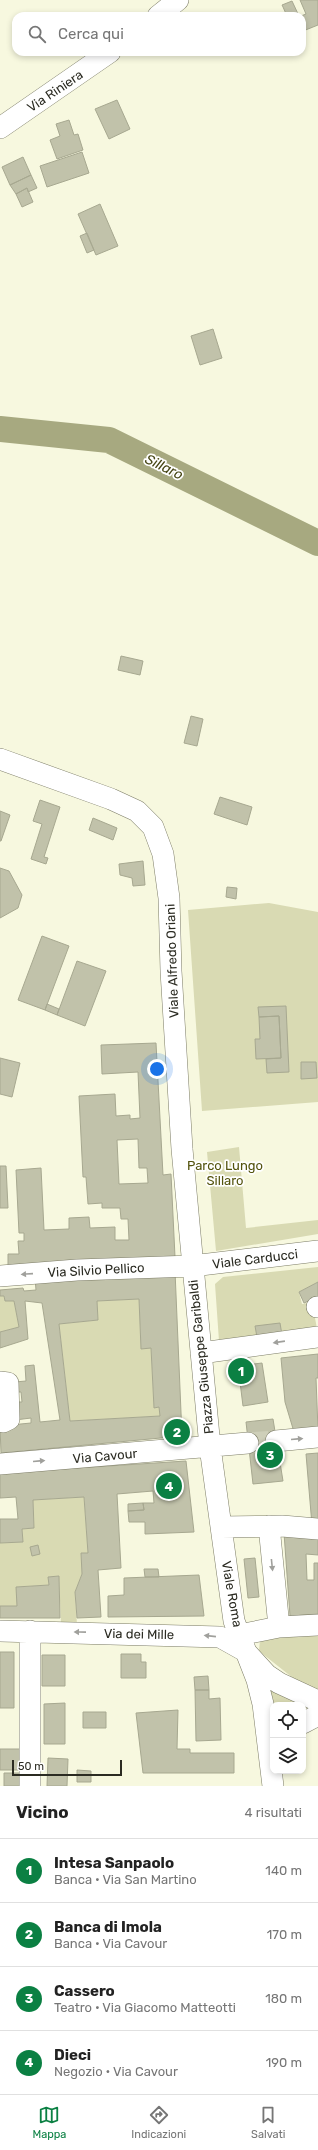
<!DOCTYPE html>
<html lang="it">
<head>
<meta charset="utf-8">
<style>
  :root { --surface:#fff; --page:#f6f6f6; --text:#222; --muted:#767676; --line:#e0e0e0; --accent:#0b8043 }
  body { margin:0; font-family:Rubik,sans-serif; background:var(--page); color:var(--text) }
  .controls { position:absolute; right:12px; bottom:12px; display:grid; overflow:hidden; border-radius:8px; box-shadow:0 2px 6px #0003 }
  .controls button { width:36px; height:36px; display:grid; place-items:center; padding:0; border:0; border-bottom:1px solid var(--line); background:var(--surface); color:var(--text); font:20px sans-serif }
  .scale { position:absolute; left:12px; bottom:10px; width:110px; box-sizing:border-box; padding-left:4px; border:2px solid #2b2b22; border-top:0; font-size:11px; line-height:14px; white-space:nowrap; color:#2b2b22; -webkit-text-stroke:3px #fff; paint-order:stroke }
  .you { position:absolute; left:157px; top:1069px; width:14px; height:14px; margin:-10px; border:3px solid #fff; border-radius:50%; background:#1a73e8; box-shadow:0 0 0 6px #1a73e833 }
  .badge { display:grid; place-items:center; width:26px; height:26px; border-radius:50%; background:var(--accent); color:#fff; font-size:13px; font-weight:700 }
  .pin { position:absolute; translate:-50% -50%; border:2px solid #fff; box-shadow:0 1px 4px #0006 }
  .list { margin:0; padding:0; list-style:none }
  h2 { display:flex; justify-content:space-between; align-items:center; height:52px; margin:0; padding:0 16px; font-size:17px }
  h2 small { font-size:13px; font-weight:400; color:var(--muted) }
  .list li { display:grid; grid-template-columns:26px 1fr auto; gap:12px; align-items:center; box-sizing:border-box; height:64px; padding:0 16px; border-top:1px solid var(--line) }
  .list b { display:block; font-size:15px; white-space:nowrap }
  .list p { margin:0; font-size:13px; white-space:nowrap; color:var(--muted) }
  .list em { font-size:13px; font-style:normal; color:var(--muted) }
  .icon { flex:none; width:22px; height:22px; fill:none; stroke:currentColor; stroke-width:2; stroke-linecap:round; stroke-linejoin:round }
  .map { position:relative; flex:none; width:318px; height:1786px; overflow:hidden }
  .search { position:absolute; background:var(--surface); box-shadow:0 2px 6px #0003; left:12px; right:12px; top:12px; height:44px; display:flex; align-items:center; gap:10px; box-sizing:border-box; padding:0 14px; border-radius:12px; color:var(--muted); font-size:15px }
  .sheet { height:308px; background:var(--surface) }
  nav { display:flex; justify-content:space-around; align-items:center; box-sizing:border-box; height:56px; border-top:1px solid var(--line); background:var(--surface); font-size:11px; color:var(--muted) }
  nav a { display:grid; justify-items:center; gap:2px }
  nav .on { color:var(--accent) }
  .map>svg:first-child { display:block }
</style>
</head>
<body>
<div class="map">
<svg width="318" height="1786" viewBox="0 0 318 1786">
  <rect width="100%" height="100%" fill="#f7f8df"/>
  <!-- green -->
  <path fill="#d9dab3" d="M269,903L318,912V1102L202,1111L188,910Z
    M239,1147L246,1228L318,1220V1234L216,1251L207,1152Z
    M318,1267V1282L299,1292L302,1304L312,1302L318,1334L219,1341L215,1284L223,1277Z
    M0,1296H4L5,1301H14L19,1327L0,1332Z
    M139,1299L141,1348H151L154,1408L159,1407L160,1416L70,1421L59,1324L98,1320L97,1301Z
    M84,1497L88,1553H81L82,1574L75,1592L77,1625H61L59,1576L48,1577L49,1585L17,1587V1606H0V1543L23,1542L22,1529L34,1528L33,1500Z
    M318,1631V1691L293,1678L259,1651L260,1640Z
    M268,1685L297,1702V1704L273,1705Z"/>
  <g fill="none" stroke-linecap="round" stroke-linejoin="round">
    <!-- river -->
    <path stroke="#a7a980" stroke-width="26" d="M0,429L109,440L318,543"/>
  </g>
  <!-- building -->
  <path fill="#c1c2aa" stroke="#a7a890" fill-rule="evenodd" d="M300,0H318V25L303,31L301,16L306,14Z
    M292,1L299,16H287L283,7L282,5Z
    M117,100L130,129L109,139L95,109Z
    M69,120L74,135L78,134L83,150L57,159L50,140L60,136L56,124Z
    M82,152L89,173L47,187L40,166Z
    M23,157L31,175L10,185L2,167Z
    M31,175L37,188L28,192L27,188L16,194L10,185Z
    M27,188L33,202L22,207L16,194Z
    M100,204L118,246L96,255L78,214Z
    M87,233L94,250L87,253L80,236Z
    M213,329L222,358L200,365L191,336Z
    M121,656L143,661L140,675L118,670Z
    M191,716L203,719L197,746L184,743Z
    M220,797L252,807L247,825L214,814Z
    M40,800L60,807L44,857L48,858L46,864L31,859L42,824L33,821Z
    M0,811L10,815L1,841H0Z
    M93,818L117,828L113,840L89,830Z
    M143,861L145,885L133,886L132,878L120,875L119,864Z
    M0,868L9,871L22,895L18,908L0,918Z
    M227,887L237,888L236,899L226,897Z
    M42,936L69,946L45,1010L18,1000Z
    M77,961L106,971L85,1026L57,1015Z
    M47,1004L59,1009L57,1015L45,1010Z
    M286,1006L289,1072L267,1073L266,1059L281,1058L279,1016L259,1017L258,1007Z
    M279,1016L281,1058L256,1059L255,1039H260L259,1017Z
    M156,1043L163,1175L171,1174L175,1257L8,1265V1254H19L18,1241H24V1233H19L16,1170L41,1168L44,1230L69,1229V1218L89,1217L90,1228L115,1227V1240H129L128,1219H121L120,1208H102V1203L88,1204L86,1177H83L79,1096L115,1094L116,1116L130,1115V1119L140,1118L138,1072L102,1074L101,1045ZM138,1139L139,1168H147L148,1183L119,1184L117,1140Z
    M0,1058L20,1063L12,1097L0,1094Z
    M301,1062H316L317,1078L301,1079Z
    M0,1166H6L8,1208H0Z
    M175,1271L182,1436L1,1453L0,1426L31,1423V1418L15,1420L13,1402H22L21,1392H17L11,1375H14L15,1382L26,1381L25,1366L34,1365L40,1422L60,1420L42,1303L25,1301L28,1339L0,1348V1332L19,1327L14,1301H5L4,1296H0V1290L23,1288L24,1291L36,1290L35,1278ZM139,1299L141,1349L151,1348L154,1408L159,1407L160,1416L70,1421L59,1324L98,1320L97,1301Z
    M318,1282V1297L304,1303L299,1292Z
    M280,1323L282,1335L257,1337L255,1326Z
    M318,1354V1378H316L318,1430L294,1432L285,1402L281,1358Z
    M262,1363L268,1402L243,1406L238,1366Z
    M273,1419L283,1481L253,1484L246,1422Z
    M318,1453V1525H312L306,1454Z
    M186,1461L194,1532L145,1534V1522H129L128,1511L144,1510L143,1503H154L153,1491L117,1494L121,1568L98,1570L101,1617L77,1618L75,1592L82,1574L81,1553H88L84,1497L33,1500L34,1528L22,1529L23,1542L0,1543V1519H18L16,1497L0,1498V1473Z
    M143,1503L144,1510L128,1511V1504Z
    M284,1533L318,1535V1555L306,1554L307,1580H314V1563H318V1614L290,1616Z
    M38,1545L40,1554L32,1556L30,1547Z
    M255,1558L259,1597L248,1598L244,1559Z
    M144,1569H158L159,1577H145Z
    M199,1575L204,1616L108,1617V1596L124,1595V1578Z
    M59,1576L60,1618H0V1606H17L16,1587L49,1585L48,1577Z
    M0,1652H14V1708H0Z
    M121,1654H141V1662H146V1678H121Z
    M42,1655H65V1686H42Z
    M208,1676L209,1690H195L194,1677Z
    M195,1690H209V1699L220,1698L221,1740L196,1741Z
    M65,1703V1744H44V1704Z
    M178,1710L177,1749H190V1753H234V1773H143L136,1713Z
    M83,1712H106V1728H83Z
    M0,1749H20V1770H0Z
    M48,1758L68,1759L67,1786H47Z
    M77,1770L91,1771V1782H77Z
    M4,1773H25V1786H4Z"/>
  <g fill="none" stroke-linecap="round" stroke-linejoin="round">
    <!-- minor-tunnel -->
    <path stroke="#cecfb9" stroke-width="21" stroke-dasharray="21 10" stroke-linecap="butt" d="M248,1443L276,1441"/>
    <defs>
      <path id="minor" d="M158,16L178,0
        M0,128L110,52
        M0,759L111,799L137,811L153,827L163,854L169,898L171,971L182,1149L210,1447L234,1621L257,1680L263,1704L273,1786
        M0,1276L77,1270L192,1266L318,1251
        M317,1307H318
        M201,1353L318,1337
        M0,1382L8,1383L9,1419L3,1422
        M276,1441L318,1437
        M0,1464L248,1443
        M269,1526L279,1627L318,1625
        M221,1527L282,1526L318,1529
        M0,1631L220,1637L245,1651L267,1675L279,1683L318,1701
        M239,1635L279,1627
        M303,1723L318,1715
        M30,1786V1631"/>
    </defs>
    <!-- minor casing -->
    <use href="#minor" stroke="#7c7c66" stroke-width="22"/>
    <!-- minor -->
    <use href="#minor" stroke="#fff" stroke-width="21"/>
  </g>
  <!-- one-way arrows -->
  <defs><path id="oneway-solid" d="M-6-.8H1V-3.2L6.5 0L1 3.2V.8H-6Z"/></defs>
  <g fill="#a0a09c">
    <use href="#oneway-solid" transform="translate(27 1274) rotate(176)"/>
    <use href="#oneway-solid" transform="translate(279 1342) rotate(172)"/>
    <use href="#oneway-solid" transform="translate(297 1439) rotate(-5)"/>
    <use href="#oneway-solid" transform="translate(39 1461) rotate(-5)"/>
    <use href="#oneway-solid" transform="translate(272 1565) rotate(84)"/>
    <use href="#oneway-solid" transform="translate(80 1632) rotate(-179)"/>
    <use href="#oneway-solid" transform="translate(210 1636) rotate(-174)"/>
  </g>
  <g text-anchor="middle" dominant-baseline="central" stroke-width="3.5" stroke-linejoin="round" paint-order="stroke">
    <!-- street labels -->
    <g font-size="13" fill="#2b2b22" stroke="#fff">
      <text transform="translate(55 91) rotate(-34)">Via Riniera</text>
      <text transform="translate(172 961) rotate(-92)">Viale Alfredo Oriani</text>
      <text transform="translate(255 1259) rotate(-7)">Viale Carducci</text>
      <text transform="translate(96 1270) rotate(-3)">Via Silvio Pellico</text>
      <text transform="translate(201 1357) rotate(-96)">Piazza Giuseppe Garibaldi</text>
      <text transform="translate(105 1456) rotate(-5)">Via Cavour</text>
      <text transform="translate(232 1594) rotate(80)">Viale Roma</text>
      <text transform="translate(139 1634) rotate(1)">Via dei Mille</text>
    </g>
    <!-- park labels -->
    <g font-size="13" fill="#53530d" stroke="#fff">
      <text x="225" y="1165">Parco Lungo<tspan x="225" dy="15">Sillaro</tspan></text>
    </g>
    <!-- water labels -->
    <g font-size="14" font-style="italic" fill="#464615" stroke="#fff">
      <text transform="translate(164 467) rotate(26)">Sillaro</text>
    </g>
  </g>
</svg>
<div class="controls">
<button><svg class="icon" aria-label="locate" viewBox="0 0 24 24"><circle cx="12" cy="12" r="6"/><path d="M12 2v4M12 18v4M2 12h4M18 12h4"/></svg></button>
<button><svg class="icon" aria-label="layers" viewBox="0 0 24 24"><path d="M12 4l9 5-9 5-9-5zM3 14l9 5 9-5"/></svg></button>
</div>
<div class="scale">50 m</div>
<div class="you"></div>
<div class="pin badge" style="left:241px;top:1371px">1</div>
<div class="pin badge" style="left:177px;top:1432px">2</div>
<div class="pin badge" style="left:270px;top:1455px">3</div>
<div class="pin badge" style="left:169px;top:1486px">4</div>
<div class="search"><svg class="icon" aria-label="search" viewBox="0 0 24 24"><circle cx="10" cy="10" r="6"/><path d="M15 15l6 6"/></svg>Cerca qui</div>
</div>
<section class="sheet">
<h2>Vicino<small>4 risultati</small></h2>
<ul class="list">
<li><span class="badge">1</span><div><b>Intesa Sanpaolo</b><p>Banca · Via San Martino</p></div><em>140 m</em></li>
<li><span class="badge">2</span><div><b>Banca di Imola</b><p>Banca · Via Cavour</p></div><em>170 m</em></li>
<li><span class="badge">3</span><div><b>Cassero</b><p>Teatro · Via Giacomo Matteotti</p></div><em>180 m</em></li>
<li><span class="badge">4</span><div><b>Dieci</b><p>Negozio · Via Cavour</p></div><em>190 m</em></li>
</ul>
</section>
<nav>
<a class="on"><svg class="icon" aria-label="map" viewBox="0 0 24 24"><path d="M3 6l6-2 6 2 6-2v14l-6 2-6-2-6 2zM9 4v14M15 6v14"/></svg>Mappa</a>
<a><svg class="icon" aria-label="directions" viewBox="0 0 24 24"><path d="M12 3l9 9-9 9-9-9zM9 14v-3h6M13 9l2 2-2 2"/></svg>Indicazioni</a>
<a><svg class="icon" aria-label="saved" viewBox="0 0 24 24"><path d="M7 4h10v16l-5-4-5 4z"/></svg>Salvati</a>
</nav>
</body>
</html>
